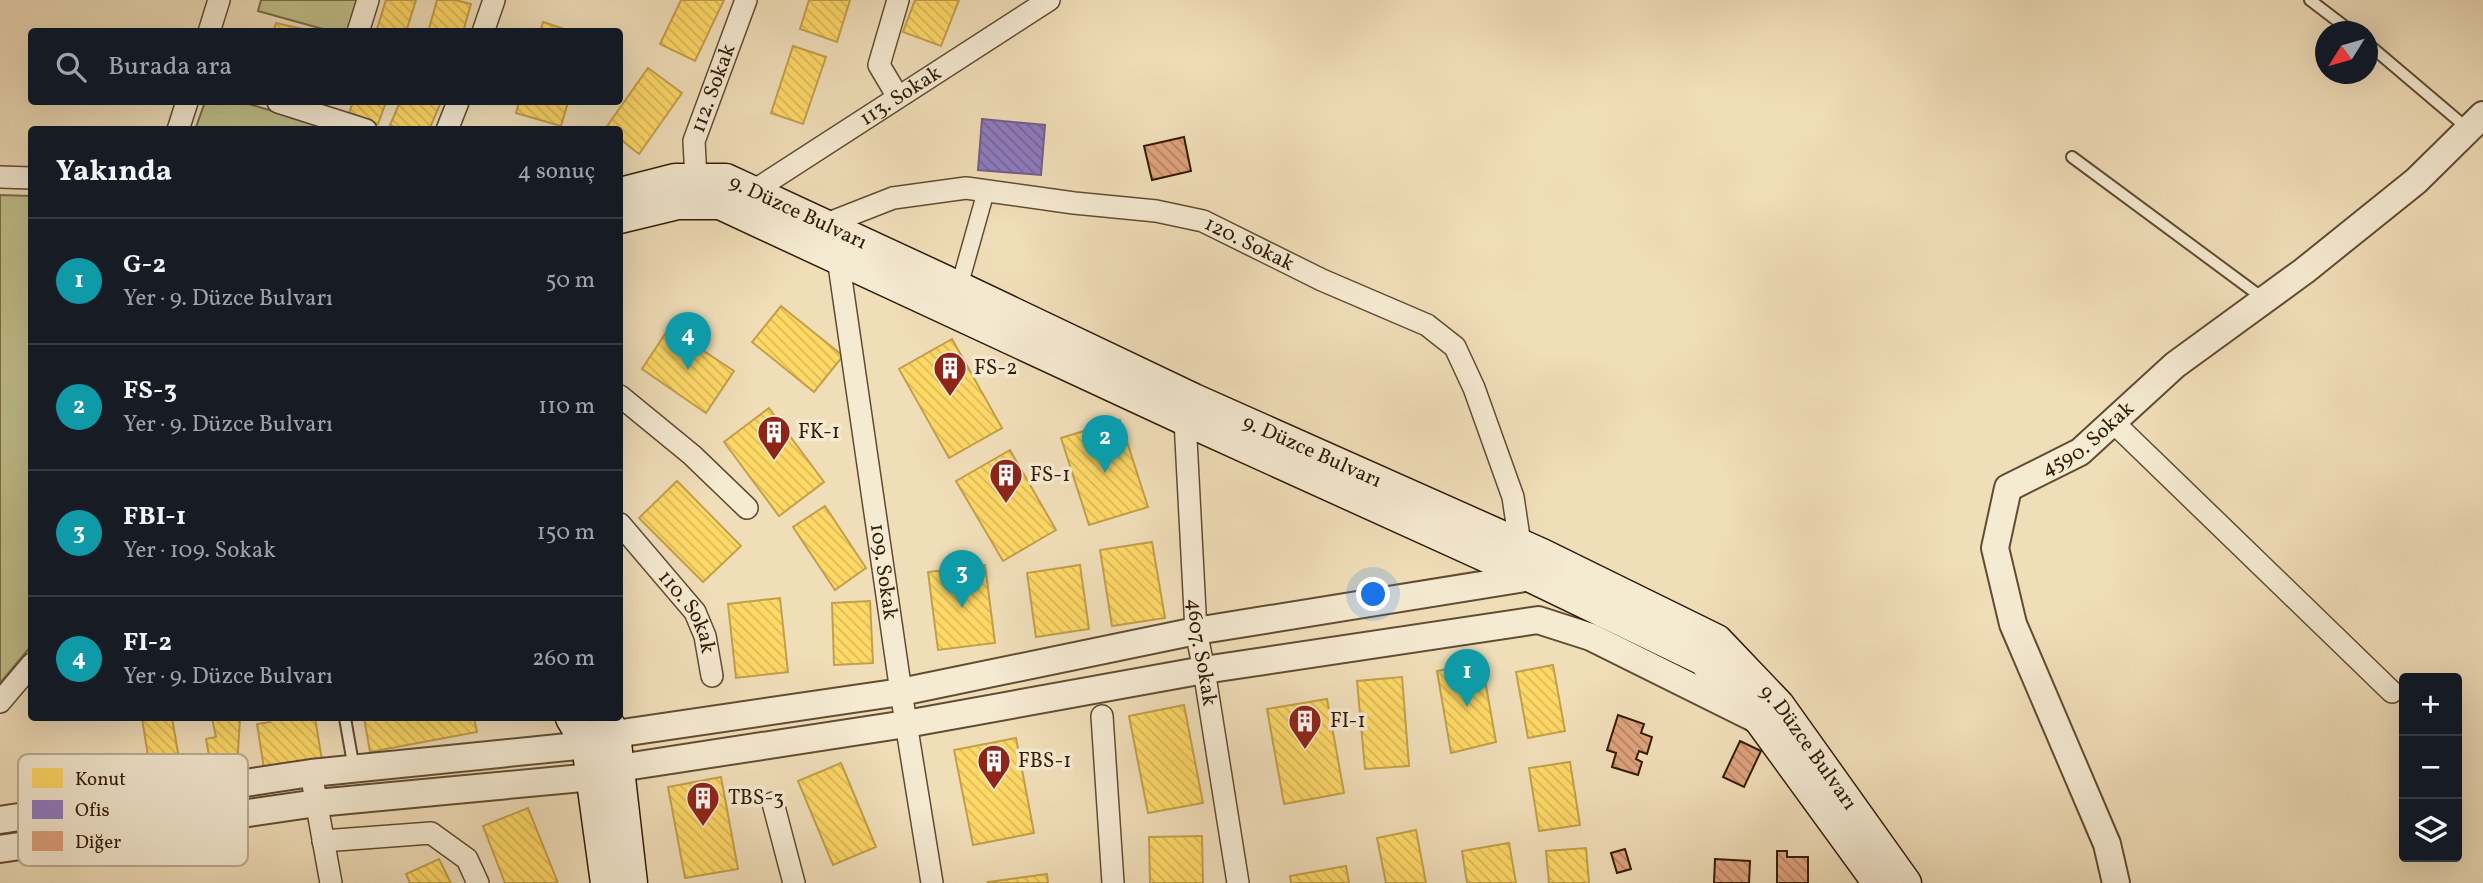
<!DOCTYPE html>
<html lang="tr">
<head>
<meta charset="utf-8">
<style>
  :root { --surface:#171b24; --page:#242831; --text:#f1f3f6; --muted:#9ea1a6; --line:#363941; --accent:#ea580c }
  body { margin:0; font-family:Vollkorn,serif; background:var(--page); color:var(--text) }
  .controls { position:absolute; right:21px; bottom:21px; display:grid; overflow:hidden; border-radius:7px; box-shadow:0 7px 28px #0002 }
  .controls button { width:63px; height:63px; display:grid; place-items:center; padding:0; border:0; border-bottom:2px solid var(--line); background:var(--surface); color:var(--text); font:35px sans-serif }
  .compass { position:absolute; left:2315px; top:21px; width:63px; height:63px; border-radius:50%; background:var(--surface); box-shadow:0 7px 28px #0002; rotate:233deg }
  .you { position:absolute; left:1374px; top:595px; width:24px; height:24px; margin:-18px; border:5px solid #fff; border-radius:50%; background:#1a73e8; box-shadow:0 0 0 10px #1a73e833 }
  .badge { display:grid; place-items:center; width:46px; height:46px; border-radius:50%; background:var(--accent); color:#fff; font-size:23px; font-weight:700 }
  .pin { position:absolute; translate:-50% -58px; filter:drop-shadow(0 2px 4px #0008) }
  .pin::after { content:''; position:absolute; top:37px; width:24px; height:21px; background:inherit; clip-path:polygon(0 0,100% 0,50% 100%) }
  .list { margin:0; padding:0; list-style:none }
  h2 { display:flex; justify-content:space-between; align-items:center; height:91px; margin:0; padding:0 28px; font-size:30px }
  h2 small { font-size:23px; font-weight:400; color:var(--muted) }
  .list li { display:grid; grid-template-columns:46px 1fr auto; gap:21px; align-items:center; box-sizing:border-box; height:126px; padding:0 28px; border-top:2px solid var(--line) }
  .list b { display:block; font-size:26px; white-space:nowrap }
  .list p { margin:0; font-size:23px; white-space:nowrap; color:var(--muted) }
  .list em { font-size:23px; font-style:normal; color:var(--muted) }
  .icon { flex:none; width:38px; height:38px; fill:none; stroke:currentColor; stroke-width:2; stroke-linecap:round; stroke-linejoin:round }
  .map { position:relative; flex:none; width:2483px; height:883px; overflow:hidden }
  .search { position:absolute; background:var(--surface); box-shadow:0 7px 28px #0002; left:28px; top:28px; width:595px; height:77px; display:flex; align-items:center; gap:18px; box-sizing:border-box; padding:0 24px; border-radius:7px; color:var(--muted); font-size:26px }
  .panel { position:absolute; background:var(--surface); box-shadow:0 7px 28px #0002; left:28px; top:126px; width:595px; height:595px; border-radius:7px }
  .map>svg:first-child { display:block }
</style>
</head>
<body>
<div class="map">
<svg width="2483" height="883" viewBox="0 0 2483 883">
  <defs>
    <pattern id="homes-back-hatch" width="6" height="6" patternUnits="userSpaceOnUse" patternTransform="scale(1.75)"><rect width="6" height="6" fill="#ffd966"/><path d="M-1 5l2 2M0 0l6 6M5-1l2 2" fill="none" stroke="#dbba57"/></pattern>
    <pattern id="offices-back-hatch" width="6" height="6" patternUnits="userSpaceOnUse" patternTransform="scale(1.75)"><rect width="6" height="6" fill="#8e7cc3"/><path d="M-1 5l2 2M0 0l6 6M5-1l2 2" fill="none" stroke="#75659c"/></pattern>
    <pattern id="building-back-hatch" width="6" height="6" patternUnits="userSpaceOnUse" patternTransform="scale(1.75)"><rect width="6" height="6" fill="#dfa27d"/><path d="M-1 5l2 2M0 0l6 6M5-1l2 2" fill="none" stroke="#b58364"/></pattern>
  </defs>
  <rect width="100%" height="100%" fill="#f0deb9"/>
  <filter id="stains"><feTurbulence type="fractalNoise" baseFrequency=".00286" numOctaves="4"/><feColorMatrix values="0 0 0 0 .2 0 0 0 0 .09 0 0 0 0 .02 0 0 0 .5 -.17"/></filter>
  <radialGradient id="worn" r=".72"><stop offset=".6" stop-color="#630" stop-opacity="0"/><stop offset="1" stop-color="#630" stop-opacity=".3"/></radialGradient>
  <!-- green -->
  <path fill="#c1bf8a" stroke="#7a6e47" stroke-width="2" d="M261,0H359L350,31H330L258,11Z
    M205,102H242L334,129L195,130Z
    M0,195L31,196L32,645L0,683Z"/>
  <!-- homes -->
  <path fill="url(#homes-back-hatch)" stroke="#c2a049" stroke-width="2" d="M386,0H416L406,32H376Z
    M437,0H455L471,4L463,32H428Z
    M681,0H724L695,61L660,44Z
    M809,0H850L837,42L800,29Z
    M915,0H959L941,46L903,32Z
    M543,22L573,32H540Z
    M276,23L303,29L302,32H273Z
    M793,46L826,57L803,124L771,113Z
    M648,68L682,93L639,154L620,139V130L605,129Z
    M353,102H386L378,124L349,113Z
    M400,102H441L429,130H400L390,125Z
    M519,102H568L561,126L516,113Z
    M781,306L843,356L814,392L752,342Z
    M669,328L734,371L706,413L642,369Z
    M952,339L1002,428L949,458L899,369Z
    M769,408L824,482L779,516L724,442Z
    M1120,420L1148,507L1089,525L1061,438Z
    M1010,450L1056,530L1003,561L956,481Z
    M677,481L741,546L703,582L639,518Z
    M825,506L866,568L835,590L793,527Z
    M1152,542L1165,618L1112,626L1100,550Z
    M985,565L995,643L938,650L928,572Z
    M1080,565L1089,629L1036,637L1027,573Z
    M780,598L788,672L736,678L728,604Z
    M870,601L873,663L834,665L832,603Z
    M1482,663L1496,742L1451,753L1437,671Z
    M1553,665L1565,731L1528,738L1516,672Z
    M1402,677L1409,766L1365,769L1357,681Z
    M1327,699L1344,793L1284,804L1267,709Z
    M1184,705L1203,803L1148,813L1129,716Z
    M142,718H172L182,776L152,781Z
    M212,718H240L237,768L212,772L206,739L216,737Z
    M269,718H315L323,766L265,775L257,724L270,722Z
    M364,718H474L477,732L370,752Z
    M1016,738L1034,833L973,845L954,750Z
    M1570,762L1580,825L1539,831L1529,768Z
    M841,763L876,847L833,865L798,781Z
    M721,777L738,869L685,878L668,787Z
    M528,808L558,883H505L483,826Z
    M1416,830L1426,883H1386L1377,838Z
    M1202,836L1203,883H1150L1149,837Z
    M1509,843L1516,883H1467L1462,851Z
    M1586,848L1589,883H1549L1546,851Z
    M439,859L451,883H410L406,874Z
    M1346,866L1349,883H1291L1290,876Z
    M1047,874L1048,883H989L988,882Z"/>
  <!-- offices -->
  <path fill="url(#offices-back-hatch)" stroke="#725f8a" stroke-width="2" d="M982,119L1045,125L1041,175L978,170Z"/>
  <!-- building -->
  <path fill="url(#building-back-hatch)" stroke="#321c04" stroke-width="2" d="M1184,137L1191,171L1152,180L1144,146Z
    M1618,715L1644,724L1641,733L1652,737L1647,754L1639,751L1636,759L1642,762L1638,775L1612,767L1616,753L1607,750Z
    M1740,741L1761,751L1744,787L1723,777Z
    M1625,849L1631,869L1617,873L1611,853Z
    M1777,851H1787V857H1808V883H1777Z
    M1715,859L1750,861L1749,883H1714Z"/>
  <g fill="none" stroke-linecap="round" stroke-linejoin="round">
    <defs>
      <path id="service" d="M2310,0L2352,32
        M2368,44L2467,128
        M2072,157L2264,299
        M345,718L354,769"/>
      <path id="pedestrian" d="M959,287L986,191"/>
      <g id="minor">
        <path d="M898,0L879,65L898,97"/>
        <path d="M209,32L219,0"/>
        <path d="M358,32L368,0"/>
        <path d="M483,32L494,0"/>
        <path d="M278,102L366,130"/>
        <path d="M178,130L187,102"/>
        <path d="M447,130L458,102"/>
        <path d="M0,177L32,178"/>
        <path id="s1" d="M696,179L694,141L746,0"/>
        <path id="s2" d="M752,192L1049,0"/>
        <path id="s3" d="M824,225L893,198L966,188L1074,203L1156,211L1203,221L1322,280L1427,325L1455,347L1474,388L1513,497L1520,544"/>
        <path id="s4" d="M838,258L901,692L932,883"/>
        <path d="M620,396L692,455L747,508"/>
        <path id="s5" d="M1185,420L1196,631L1204,670L1238,883"/>
        <path d="M2113,422L2392,692"/>
        <path id="s6" d="M620,524L695,612L705,636L712,676"/>
        <path d="M0,702L32,664"/>
        <path d="M1102,716L1113,883"/>
        <path d="M311,773L331,883"/>
        <path d="M773,803L794,883"/>
        <path d="M323,841L431,833L467,859L478,883"/>
      </g>
      <g id="tertiary">
        <path d="M615,734L901,692L1196,631L1531,577"/>
        <path d="M619,768L906,724L1204,670L1538,620L1591,637L1756,719"/>
        <path d="M0,820L311,773L587,745"/>
        <path d="M0,849L317,803L593,777"/>
        <path id="s7" d="M2116,883L2107,844L2013,624L1995,548L2008,488L2080,452L2175,365L2304,271L2416,181L2483,115"/>
      </g>
      <g id="secondary">
        <path id="s8" d="M620,193L675,179H726L959,287L1194,399L1542,554L1717,640L1779,705L1906,883"/>
        <path d="M620,218L678,204H720L1185,420L1531,577L1703,660L1760,721L1878,883"/>
        <path d="M571,718L587,745L606,883"/>
        <path d="M605,718L615,734L632,883"/>
      </g>
    </defs>
    <!-- service casing -->
    <use href="#service" stroke="#624c31" stroke-width="14"/>
    <!-- pedestrian casing -->
    <use href="#pedestrian" stroke="#624c31" stroke-width="19"/>
    <!-- minor casing -->
    <use href="#minor" stroke="#624c31" stroke-width="24"/>
    <!-- tertiary casing -->
    <use href="#tertiary" stroke="#624c31" stroke-width="30"/>
    <!-- secondary casing -->
    <use href="#secondary" stroke="#321c04" stroke-width="33"/>
    <!-- service -->
    <use href="#service" stroke="#f5ead2" stroke-width="10"/>
    <!-- pedestrian -->
    <use href="#pedestrian" stroke="#f5ead2" stroke-width="16"/>
    <!-- minor -->
    <use href="#minor" stroke="#f5ead2" stroke-width="21"/>
    <!-- tertiary -->
    <use href="#tertiary" stroke="#f5ead2" stroke-width="26"/>
    <!-- secondary -->
    <use href="#secondary" stroke="#f5ead2" stroke-width="30"/>
  </g>
  <!-- icons -->
  <defs>
    <symbol id="building-pin" viewBox="-11 -11 22 30"><path d="M0 17L-7.5 6A9.5 9.5 0 1 1 7.5 6Z" fill="#8f2418" stroke="#f5ead2"/><path d="M-4-6H4V6H1V3H-1V6H-4ZM-2.5-4.3h1.7v1.8h-1.7ZM.8-4.3h1.7v1.8H.8ZM-2.5-1h1.7V.8h-1.7ZM.8-1h1.7V.8H.8Z" fill="#fff"/></symbol>
  </defs>
  <g fill-rule="evenodd">
    <use href="#building-pin" x="931" y="349" width="38" height="52"/>
    <use href="#building-pin" x="755" y="413" width="38" height="52"/>
    <use href="#building-pin" x="987" y="456" width="38" height="52"/>
    <use href="#building-pin" x="1286" y="702" width="38" height="52"/>
    <use href="#building-pin" x="975" y="742" width="38" height="52"/>
    <use href="#building-pin" x="684" y="779" width="38" height="52"/>
  </g>
  <g text-anchor="middle" dominant-baseline="central" stroke-width="7" stroke-linejoin="round" paint-order="stroke">
    <!-- street labels -->
    <g font-size="21" fill="#321c04" stroke="#f5ead2">
      <text stroke="none"><textPath href="#s1" startOffset="94">112. Sokak</textPath></text>
      <text stroke="none"><textPath href="#s2" startOffset="177">113. Sokak</textPath></text>
      <text stroke="none"><textPath href="#s8" startOffset="187">9. Düzce Bulvarı</textPath></text>
      <text stroke="none"><textPath href="#s3" startOffset="439">120. Sokak</textPath></text>
      <text stroke="none"><textPath href="#s7" startOffset="513">4590. Sokak</textPath></text>
      <text stroke="none"><textPath href="#s8" startOffset="754">9. Düzce Bulvarı</textPath></text>
      <text stroke="none"><textPath href="#s4" startOffset="317">109. Sokak</textPath></text>
      <text stroke="none"><textPath href="#s6" startOffset="112">110. Sokak</textPath></text>
      <text stroke="none"><textPath href="#s5" startOffset="233">4607. Sokak</textPath></text>
      <text stroke="none"><textPath href="#s8" startOffset="1342">9. Düzce Bulvarı</textPath></text>
    </g>
    <!-- poi labels -->
    <g font-size="21" fill="#321c04" stroke="#f5ead2" text-anchor="start">
      <text x="974" y="368">FS-2</text>
      <text x="798" y="432">FK-1</text>
      <text x="1030" y="475">FS-1</text>
      <text x="1330" y="721">FI-1</text>
      <text x="1018" y="761">FBS-1</text>
      <text x="728" y="798">TBS-3</text>
    </g>
  </g>
  <!-- legend -->
  <rect x="18" y="754" width="230" height="112" rx="10" fill="#f5ead2" stroke="#baac94" stroke-width="2"/>
  <rect x="32" y="768" width="31" height="20" fill="#ffd966"/>
  <rect x="32" y="800" width="31" height="19" fill="#8e7cc3"/>
  <rect x="32" y="831" width="31" height="20" fill="#dfa27d"/>
  <g font-size="19" fill="#321c04">
    <text x="75" y="785">Konut</text>
    <text x="75" y="816">Ofis</text>
    <text x="75" y="848">Diğer</text>
  </g>
  <rect width="100%" height="100%" filter="url(#stains)"/>
  <rect width="100%" height="100%" fill="url(#worn)"/>
</svg>
<div class="controls">
<button>+</button>
<button>−</button>
<button><svg class="icon" aria-label="layers" viewBox="0 0 24 24"><path d="M12 4l9 5-9 5-9-5zM3 14l9 5 9-5"/></svg></button>
</div>
<svg class="compass" viewBox="-18 -18 36 36"><path d="M0-13l5 13h-10z" fill="#e53935"/><path d="M0 13l5-13h-10z" fill="#9ea1a6"/></svg>
<div class="you"></div>
<div class="pin badge" style="left:1467px;top:707px;background:#0f9aa8">1</div>
<div class="pin badge" style="left:1105px;top:473px;background:#0f9aa8">2</div>
<div class="pin badge" style="left:962px;top:608px;background:#0f9aa8">3</div>
<div class="pin badge" style="left:688px;top:370px;background:#0f9aa8">4</div>
<div class="search"><svg class="icon" aria-label="search" viewBox="0 0 24 24"><circle cx="10" cy="10" r="6"/><path d="M15 15l6 6"/></svg>Burada ara</div>
<section class="panel">
<h2>Yakında<small>4 sonuç</small></h2>
<ul class="list">
<li><span class="badge" style="background:#0f9aa8">1</span><div><b>G-2</b><p>Yer · 9. Düzce Bulvarı</p></div><em>50 m</em></li>
<li><span class="badge" style="background:#0f9aa8">2</span><div><b>FS-3</b><p>Yer · 9. Düzce Bulvarı</p></div><em>110 m</em></li>
<li><span class="badge" style="background:#0f9aa8">3</span><div><b>FBI-1</b><p>Yer · 109. Sokak</p></div><em>150 m</em></li>
<li><span class="badge" style="background:#0f9aa8">4</span><div><b>FI-2</b><p>Yer · 9. Düzce Bulvarı</p></div><em>260 m</em></li>
</ul>
</section>
</div>
</body>
</html>
